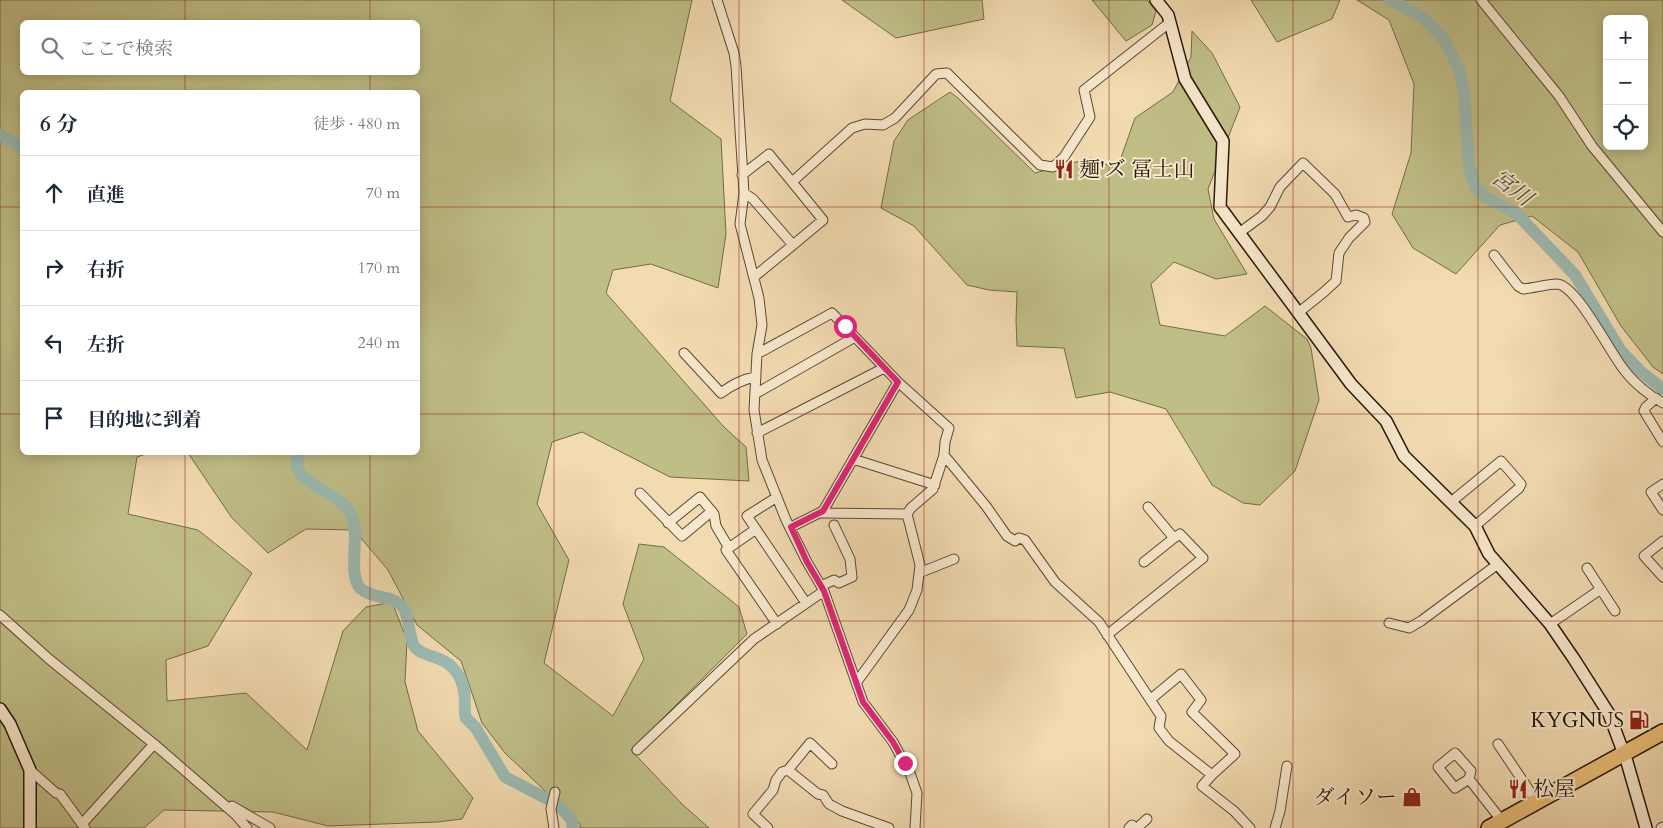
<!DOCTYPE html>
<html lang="ja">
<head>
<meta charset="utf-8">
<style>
  :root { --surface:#fff; --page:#f6f6f7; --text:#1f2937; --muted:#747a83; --line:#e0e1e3 }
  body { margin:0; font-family:Cardo,"Noto Serif JP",serif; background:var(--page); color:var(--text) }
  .controls { position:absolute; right:15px; top:15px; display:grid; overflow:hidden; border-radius:8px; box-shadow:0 2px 12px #0003 }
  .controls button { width:45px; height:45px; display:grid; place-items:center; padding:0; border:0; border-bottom:1px solid var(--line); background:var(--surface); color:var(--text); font:25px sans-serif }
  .stop { position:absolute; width:15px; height:15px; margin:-11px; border:4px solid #db2777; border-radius:50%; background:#fff }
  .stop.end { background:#db2777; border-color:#fff; box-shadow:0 1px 5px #0008 }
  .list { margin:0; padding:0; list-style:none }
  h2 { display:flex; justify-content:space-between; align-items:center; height:65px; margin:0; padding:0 20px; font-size:21px }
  h2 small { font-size:16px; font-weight:400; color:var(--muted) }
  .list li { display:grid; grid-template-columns:32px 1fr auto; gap:15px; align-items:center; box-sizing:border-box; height:75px; padding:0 20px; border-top:1px solid var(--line) }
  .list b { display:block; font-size:19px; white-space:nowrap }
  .list em { font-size:16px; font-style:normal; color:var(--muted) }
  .icon { flex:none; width:28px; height:28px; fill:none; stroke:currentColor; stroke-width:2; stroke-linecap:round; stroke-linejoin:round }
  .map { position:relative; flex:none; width:1663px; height:828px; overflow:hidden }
  .search { position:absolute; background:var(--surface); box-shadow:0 2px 12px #0003; left:20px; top:20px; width:400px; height:55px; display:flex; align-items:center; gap:12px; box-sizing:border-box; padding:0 18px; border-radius:8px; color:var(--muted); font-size:19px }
  .panel { position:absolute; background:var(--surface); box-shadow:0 2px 12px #0003; left:20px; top:90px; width:400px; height:365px; border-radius:8px }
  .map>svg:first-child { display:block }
</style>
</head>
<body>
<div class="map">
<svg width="1663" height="828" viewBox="0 0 1663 828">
  <rect width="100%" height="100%" fill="#f2dab1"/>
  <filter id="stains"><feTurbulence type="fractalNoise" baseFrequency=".004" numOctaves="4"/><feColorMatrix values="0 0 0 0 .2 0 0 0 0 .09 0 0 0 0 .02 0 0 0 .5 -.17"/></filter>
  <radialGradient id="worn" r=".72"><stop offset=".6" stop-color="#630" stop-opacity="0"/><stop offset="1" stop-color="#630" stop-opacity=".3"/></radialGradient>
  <!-- green -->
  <path fill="#c0be87" stroke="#746b48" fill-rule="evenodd" d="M0,0H692L670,101L721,139L726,234L718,288L651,264L613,270L606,293L724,427L746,447L749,481L670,477L582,432L552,442L537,504L569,560L544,663L613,716L644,659L623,604L639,544L664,547L739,607L747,634L631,750L682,804L709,828H580V824L505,753L482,723L461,661L417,625L388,570L354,530L306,529L268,553L232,518L188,453L418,452V92H22V452L149,453L137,457L128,514L198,530L252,573L208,646L166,660L167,701L246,693L307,750L343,631L366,607L392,602L407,640L405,682L418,731L473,798L462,819L438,822L328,826L273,812L164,810L144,828H0ZM22,22H418V72H22Z
    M842,0H982L984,19L896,38Z
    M1092,0H1147L1156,11L1152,25L1126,41Z
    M1251,0H1340L1332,19L1277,42Z
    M1357,0H1663V374L1653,367L1621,326L1578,252L1532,216L1500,225L1456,274L1413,248L1392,214L1411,153L1414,84L1389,20ZM1607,19H1644V146H1607Z
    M1192,31L1212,53L1240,107L1208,189L1214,219L1247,274L1216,279L1174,262L1151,284L1160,325L1225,336L1265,306L1307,339L1311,348L1319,400L1295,471L1260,505L1243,503L1212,485L1166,409L1110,392L1076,398L1064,348L1017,346L1016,320L1017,292L989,290L967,285L914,226L881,208L894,141L908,120L950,92L958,98L1035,173L1091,158L1117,169L1135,118L1173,92L1191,57Z"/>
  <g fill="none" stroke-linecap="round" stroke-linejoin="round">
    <!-- river -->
    <path stroke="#9cbab2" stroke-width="12" d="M1390,0L1422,17L1443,38L1459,69L1464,91L1469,168L1476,188L1485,197L1516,213L1575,275L1621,351L1640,371L1663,389
      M0,135L22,148
      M300,452C298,457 296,462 297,467C302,485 342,495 351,514C361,533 347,573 360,588C371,599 392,595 402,606C410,615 408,635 414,646C419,653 426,654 434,657C455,663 465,680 465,703C465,708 464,712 466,718L476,728L505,777L557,804L571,819L573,828"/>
    <defs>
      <path id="street" d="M717,0L734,53L736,66L744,193L740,224L759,298L762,325L757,354L754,410L762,460L786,520L807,562L824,591L863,702L893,742L910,773L917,793L915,828
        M1481,0L1559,96L1592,146L1663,232
        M742,175L769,154L792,182L852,128L865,124L883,125L895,118L936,74L947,73L1040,165L1053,167L1064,157L1090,117L1084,90L1169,23
        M744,193L753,199L793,245L823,220L792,182
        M1239,233L1262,216L1270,207L1280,187L1303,163L1335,194L1348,217L1356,215L1364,218L1365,222L1349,238L1339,253L1336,281L1324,292L1298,313
        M1494,255L1518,286L1523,289C1534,288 1547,284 1557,284C1577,285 1611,355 1625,371C1634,383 1650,396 1663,403
        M754,277L793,245
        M684,353L721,393C732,385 742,379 756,377
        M757,354L832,313L898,382L949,428L945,442L944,455L933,489L911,508L907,514L920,565L917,590L909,610L856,683
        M755,394L855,337
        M1656,398L1646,407L1644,411L1663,442
        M757,433L884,368
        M944,455L986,506L1007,536L1015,541L1019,538L1025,540L1055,582L1099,622L1161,716L1159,728L1169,741L1212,775L1202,786L1234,811L1250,828
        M853,459L935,485
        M1663,484L1651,492L1663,510
        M640,493L682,536L712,511
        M777,497L747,516L806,603
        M1451,502L1501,461L1521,484L1519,488L1475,526
        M822,513L907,514
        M668,523L700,497L714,514L716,526L729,548
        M791,527L823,511L898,382
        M756,529L726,550L777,624
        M1663,541L1644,556L1663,577
        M1144,562L1174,538
        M1587,568L1615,611
        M919,573L954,559
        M821,586L834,580L839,583L852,577L850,559L834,525
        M0,615L49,659L154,744L236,815L247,828
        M1389,623L1409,628L1421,621L1498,564
        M1550,624L1601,589
        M1107,635L1203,558L1180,534L1174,538L1148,507
        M1151,699L1181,674L1201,700L1192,712L1235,754L1212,775
        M1498,744L1537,802
        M637,750L754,639L824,591
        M30,770L56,793L60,794L82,824
        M788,770L818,794L823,795L829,804L842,811L889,828
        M1469,779L1455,788L1438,767L1455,753L1471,771L1469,779L1502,821
        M232,806L270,828
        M85,828L82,824L154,744
        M554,828L551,809L555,792
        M768,828L753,814L773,790L776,780L782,772L788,770L810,743L832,764
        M1129,828L1132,825L1135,828L1138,827L1147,819
        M1275,828L1280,811L1287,766
        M1661,828L1663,827"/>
      <path id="secondary" d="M1156,0L1168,15L1185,79L1223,141L1220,207L1351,384L1386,421L1404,456L1475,526L1489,554L1550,624L1574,659L1609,714L1627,762L1646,828
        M0,709L10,724L30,770V828"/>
      <path id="highway" d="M1489,828L1663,732"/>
    </defs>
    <!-- street casing -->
    <use href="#street" stroke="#5a4833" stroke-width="11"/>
    <!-- secondary casing -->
    <use href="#secondary" stroke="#271809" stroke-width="14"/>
    <!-- highway casing -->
    <use href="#highway" stroke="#271809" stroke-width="18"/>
    <!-- street -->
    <use href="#street" stroke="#f7e7cc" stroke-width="9"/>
    <!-- secondary -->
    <use href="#secondary" stroke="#f7e7cc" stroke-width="11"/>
    <!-- highway -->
    <use href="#highway" stroke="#e9bd78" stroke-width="15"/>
  </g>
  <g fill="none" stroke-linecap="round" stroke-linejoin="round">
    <!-- route -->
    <path stroke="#db2777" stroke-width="6" d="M845,326L898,382L823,511L791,527L807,562L824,591L863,702L893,742L905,763"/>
  </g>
  <!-- grid -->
  <path fill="none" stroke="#8f2418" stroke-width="1" stroke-opacity="0.55" d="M185,0V22M370,0V22M554,0V828M739,0V828M924,0V828M1109,0V828M1293,0V828M1478,0V828M185,72V92M370,72V92M0,207H22M418,207H1663M0,414H22M418,414H1663M185,452V828M370,452V828M0,621H1663"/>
  <!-- icons -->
  <defs>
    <symbol id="restaurant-bare" viewBox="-9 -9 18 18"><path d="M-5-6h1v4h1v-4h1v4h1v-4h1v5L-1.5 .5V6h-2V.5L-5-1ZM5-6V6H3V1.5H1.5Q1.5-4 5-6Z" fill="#8f2418" stroke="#f7e7cc" stroke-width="2.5" paint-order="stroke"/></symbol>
    <symbol id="fuel-bare" viewBox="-9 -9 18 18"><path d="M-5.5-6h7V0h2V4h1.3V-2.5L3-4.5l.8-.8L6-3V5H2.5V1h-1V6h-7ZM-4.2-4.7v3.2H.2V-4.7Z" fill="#8f2418" stroke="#f7e7cc" stroke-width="2.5" paint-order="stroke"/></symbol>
    <symbol id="shop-bare" viewBox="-9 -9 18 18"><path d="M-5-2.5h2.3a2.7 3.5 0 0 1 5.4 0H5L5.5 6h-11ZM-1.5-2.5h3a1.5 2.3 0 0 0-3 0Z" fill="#8f2418" stroke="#f7e7cc" stroke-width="2.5" paint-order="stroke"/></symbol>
  </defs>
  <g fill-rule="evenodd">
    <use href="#restaurant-bare" x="1050" y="155" width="28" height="28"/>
    <use href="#fuel-bare" x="1625" y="706" width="28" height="28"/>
    <use href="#restaurant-bare" x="1504" y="775" width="28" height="28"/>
    <use href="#shop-bare" x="1398" y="783" width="28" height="28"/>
  </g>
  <g text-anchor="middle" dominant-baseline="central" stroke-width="4" stroke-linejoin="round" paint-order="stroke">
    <!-- poi labels -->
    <g font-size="21" fill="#271809" stroke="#f7e7cc" text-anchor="start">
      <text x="1079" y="169">麺'ズ 冨士山</text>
      <text x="1624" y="720" text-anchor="end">KYGNUS</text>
      <text x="1533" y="789">松屋</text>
      <text x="1397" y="797" text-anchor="end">ダイソー</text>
    </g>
    <!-- water labels -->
    <g font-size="22" font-style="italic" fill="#505144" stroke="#f7e7cc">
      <text transform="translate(1512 188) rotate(37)">宮川</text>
    </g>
  </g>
  <rect width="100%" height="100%" filter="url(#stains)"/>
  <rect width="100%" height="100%" fill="url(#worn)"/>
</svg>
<div class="controls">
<button>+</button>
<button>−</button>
<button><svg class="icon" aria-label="locate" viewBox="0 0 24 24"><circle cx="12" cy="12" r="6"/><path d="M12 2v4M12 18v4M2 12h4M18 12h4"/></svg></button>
</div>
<div class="stop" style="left:845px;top:326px"></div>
<div class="stop end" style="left:905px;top:763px"></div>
<div class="search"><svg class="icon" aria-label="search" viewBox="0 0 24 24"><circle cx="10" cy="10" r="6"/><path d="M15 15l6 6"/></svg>ここで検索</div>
<section class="panel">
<h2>6 分<small>徒歩 · 480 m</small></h2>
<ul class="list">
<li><svg class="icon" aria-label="ahead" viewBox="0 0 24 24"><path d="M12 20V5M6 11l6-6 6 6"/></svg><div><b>直進</b></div><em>70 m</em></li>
<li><svg class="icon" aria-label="right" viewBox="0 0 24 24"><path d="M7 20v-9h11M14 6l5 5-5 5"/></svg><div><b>右折</b></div><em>170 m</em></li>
<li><svg class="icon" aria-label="left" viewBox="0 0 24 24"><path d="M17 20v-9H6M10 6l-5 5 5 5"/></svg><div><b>左折</b></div><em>240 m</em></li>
<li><svg class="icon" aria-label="arrive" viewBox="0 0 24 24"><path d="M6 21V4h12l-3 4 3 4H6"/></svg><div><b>目的地に到着</b></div></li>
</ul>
</section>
</div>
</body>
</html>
